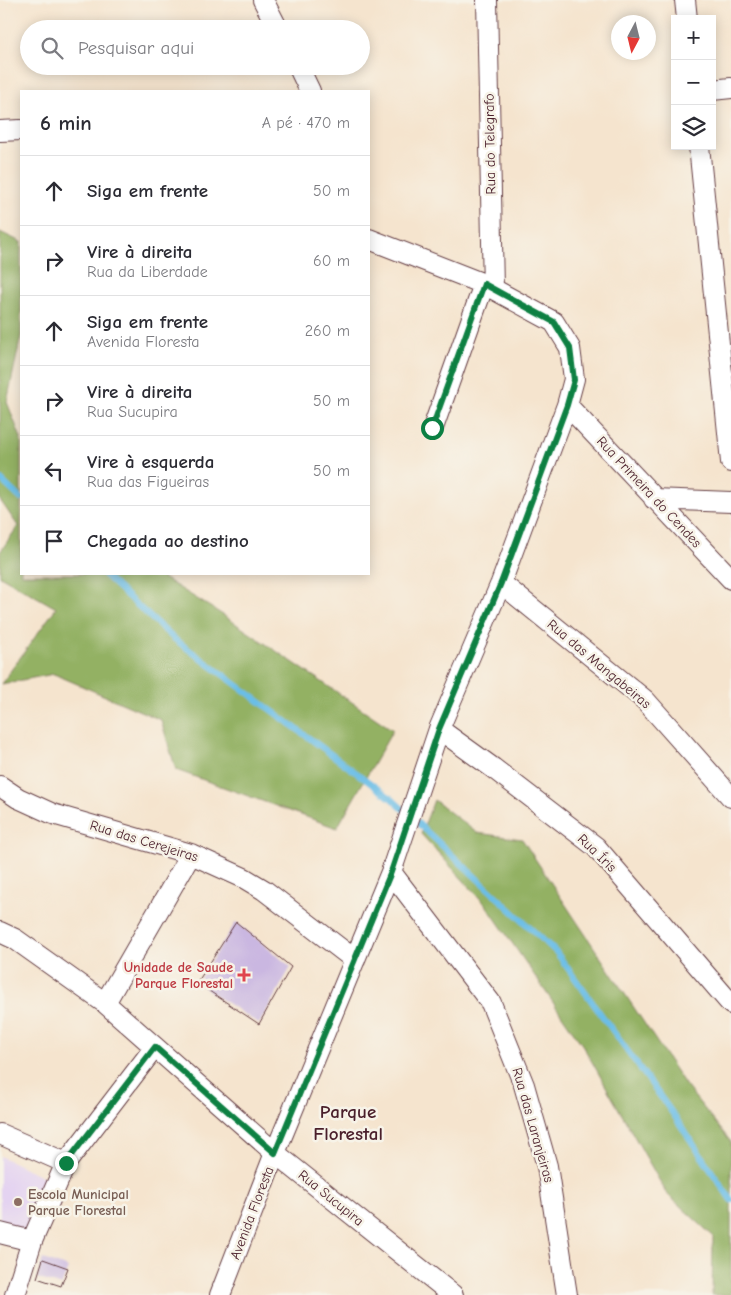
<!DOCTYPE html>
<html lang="pt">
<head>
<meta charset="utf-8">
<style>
  :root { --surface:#fff; --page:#f7f7f7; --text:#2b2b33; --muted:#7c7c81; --line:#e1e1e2 }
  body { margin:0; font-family:"Comic Neue",sans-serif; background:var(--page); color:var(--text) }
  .controls { position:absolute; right:15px; top:15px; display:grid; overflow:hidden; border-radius:0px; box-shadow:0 2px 12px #0003 }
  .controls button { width:45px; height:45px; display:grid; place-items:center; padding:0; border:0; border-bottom:1px solid var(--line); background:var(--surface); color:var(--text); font:25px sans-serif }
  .compass { position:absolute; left:611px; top:15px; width:45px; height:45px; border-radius:50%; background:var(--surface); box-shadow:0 2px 12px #0003; rotate:187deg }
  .stop { position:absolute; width:15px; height:15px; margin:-11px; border:4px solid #0b8043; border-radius:50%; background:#fff }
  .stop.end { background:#0b8043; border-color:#fff; box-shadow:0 1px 5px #0008 }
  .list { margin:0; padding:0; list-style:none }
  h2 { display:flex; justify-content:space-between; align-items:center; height:65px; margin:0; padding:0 20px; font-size:21px }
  h2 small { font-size:16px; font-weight:400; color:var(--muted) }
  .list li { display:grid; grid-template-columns:32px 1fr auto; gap:15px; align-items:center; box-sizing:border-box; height:70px; padding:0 20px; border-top:1px solid var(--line) }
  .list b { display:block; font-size:19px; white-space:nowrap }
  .list p { margin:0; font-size:16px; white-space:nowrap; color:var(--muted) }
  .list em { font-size:16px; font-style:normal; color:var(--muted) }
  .icon { flex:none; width:28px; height:28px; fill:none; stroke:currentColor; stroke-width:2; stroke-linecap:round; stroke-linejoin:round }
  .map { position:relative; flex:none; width:731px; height:1295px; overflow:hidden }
  .search { position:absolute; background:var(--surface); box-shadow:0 2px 12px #0003; left:20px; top:20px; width:350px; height:55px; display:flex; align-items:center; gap:12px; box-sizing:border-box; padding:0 18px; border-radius:28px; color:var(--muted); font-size:19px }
  .panel { position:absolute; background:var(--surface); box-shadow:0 2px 12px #0003; left:20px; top:90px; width:350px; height:485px; border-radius:0px }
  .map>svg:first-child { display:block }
</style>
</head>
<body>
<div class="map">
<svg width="731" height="1295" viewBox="0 0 731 1295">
  <rect width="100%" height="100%" fill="#f7f3e8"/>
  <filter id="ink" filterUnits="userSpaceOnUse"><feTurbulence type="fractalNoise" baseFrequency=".02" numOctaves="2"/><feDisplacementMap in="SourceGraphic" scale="10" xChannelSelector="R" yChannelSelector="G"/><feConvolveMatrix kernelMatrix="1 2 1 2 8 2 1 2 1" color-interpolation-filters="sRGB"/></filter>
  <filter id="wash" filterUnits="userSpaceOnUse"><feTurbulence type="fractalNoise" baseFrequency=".0096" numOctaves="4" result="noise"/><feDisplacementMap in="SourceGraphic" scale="20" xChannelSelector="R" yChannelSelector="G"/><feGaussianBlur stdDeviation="1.12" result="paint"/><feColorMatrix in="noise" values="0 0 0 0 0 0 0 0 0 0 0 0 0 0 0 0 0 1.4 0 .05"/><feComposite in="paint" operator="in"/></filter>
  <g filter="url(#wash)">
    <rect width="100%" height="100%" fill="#f5e4ce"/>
    <!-- built -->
    <path fill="#e4d3f1" d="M0,1156L46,1178L26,1233L0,1227Z"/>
    <!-- forest -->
    <path fill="#93b164" stroke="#6e6848" d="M0,232L21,242V336L7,402L21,438V574H157L223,615L393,730L337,828L176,770L161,720L54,674L1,684L56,608L0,576V552L18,526L0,500Z
      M434,800L477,833L522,839L686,1086L731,1142V1295H712L713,1236L667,1194L583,1046L486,905L421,834Z"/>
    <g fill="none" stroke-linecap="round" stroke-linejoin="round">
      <!-- stream -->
      <path stroke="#6bbee7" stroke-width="6" d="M0,479L21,499
        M103,574L173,638L392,799L556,952L673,1114L731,1200"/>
    </g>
    <g id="blocks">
      <!-- building -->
      <path fill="#cab7e1" d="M236,922L291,967L259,1024L197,983Z
        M43,1259L68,1268L61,1286L37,1278Z"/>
    </g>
  </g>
  <g filter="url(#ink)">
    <use href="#blocks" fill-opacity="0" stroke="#643d43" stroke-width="1"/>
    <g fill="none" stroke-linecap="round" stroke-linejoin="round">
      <defs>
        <path id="minor" d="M263,0L278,29
          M487,0L493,289
          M685,0L687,19
          M298,66L310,91
          M712,90L731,88
          M0,131L21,130
          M699,146L731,462
          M567,405L731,579
          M433,428L484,284
          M654,499L731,502
          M501,583L645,700L731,797
          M439,729L493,768L596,847L731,1004
          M0,786L18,798L53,814L191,854L244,878L264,890L355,960
          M391,872L491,1003L524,1085L547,1166L567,1295
          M0,932L15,939L105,1003L275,1153L453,1295
          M105,1003L191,854
          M0,1134L66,1163
          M0,1233L32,1241
          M15,1295L32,1241L66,1163L155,1047
          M220,1295L275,1153L391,872L439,729L501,583L567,405L574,379L570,348L554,322L484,284L369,239"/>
      </defs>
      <!-- minor casing -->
      <use href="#minor" stroke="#643d43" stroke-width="22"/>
      <!-- minor -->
      <use href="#minor" stroke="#fff" stroke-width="20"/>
    </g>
  </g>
  <g fill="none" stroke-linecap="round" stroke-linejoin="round" filter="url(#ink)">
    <!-- route -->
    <path stroke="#0b8043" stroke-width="6" d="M66,1163L155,1047L275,1153L391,872L439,729L501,583L567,405L574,380L570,348L554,322L484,284L432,428"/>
  </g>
  <!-- markers -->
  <path fill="#e0444e" stroke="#f7f3e8" stroke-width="2" d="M241.5 967.5h5v5h5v5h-5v5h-5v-5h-5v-5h5z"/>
  <circle fill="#8d6e63" stroke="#f7f3e8" stroke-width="2" cx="18" cy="1202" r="5"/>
  <g text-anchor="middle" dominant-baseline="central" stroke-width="5" stroke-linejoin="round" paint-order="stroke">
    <!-- street labels -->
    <g font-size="14" fill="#4a1f2b" stroke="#f7f3e8">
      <text transform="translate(490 144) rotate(-91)">Rua do Telegrafo</text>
      <text transform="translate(649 492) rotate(47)">Rua Primeira do Cendes</text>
      <text transform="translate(599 664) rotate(40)">Rua das Mangabeiras</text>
      <text transform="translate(144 841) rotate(17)">Rua das Cerejeiras</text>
      <text transform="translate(597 853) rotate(44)">Rua Íris</text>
      <text transform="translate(533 1125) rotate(74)">Rua das Laranjeiras</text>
      <text transform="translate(331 1198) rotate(39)">Rua Sucupira</text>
      <text transform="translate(252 1213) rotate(-69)">Avenida Floresta</text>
    </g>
    <!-- health labels -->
    <g font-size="14" font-weight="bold" fill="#be3a42" stroke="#f7f3e8" text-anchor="end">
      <text x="233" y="967">Unidade de Saude<tspan x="233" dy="16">Parque Florestal</tspan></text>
    </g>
    <!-- education labels -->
    <g font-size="14" font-weight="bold" fill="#785e54" stroke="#f7f3e8" text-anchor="start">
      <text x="28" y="1194">Escola Municipal<tspan x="28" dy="16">Parque Florestal</tspan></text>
    </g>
    <!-- district labels -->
    <g font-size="19" font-weight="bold" fill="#4a1f2b" stroke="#f7f3e8">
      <text x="348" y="1112">Parque<tspan x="348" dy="22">Florestal</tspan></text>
    </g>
  </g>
</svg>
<div class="controls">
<button>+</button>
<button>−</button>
<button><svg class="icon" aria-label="layers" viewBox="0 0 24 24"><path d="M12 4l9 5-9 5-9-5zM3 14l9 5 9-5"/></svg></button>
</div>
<svg class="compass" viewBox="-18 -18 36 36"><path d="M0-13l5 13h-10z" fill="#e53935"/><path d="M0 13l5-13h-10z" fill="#7c7c81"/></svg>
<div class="stop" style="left:432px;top:428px"></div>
<div class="stop end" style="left:66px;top:1163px"></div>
<div class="search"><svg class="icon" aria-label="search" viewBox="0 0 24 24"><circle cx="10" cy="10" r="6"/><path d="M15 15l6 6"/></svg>Pesquisar aqui</div>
<section class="panel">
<h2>6 min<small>A pé · 470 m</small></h2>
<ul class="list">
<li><svg class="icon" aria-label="ahead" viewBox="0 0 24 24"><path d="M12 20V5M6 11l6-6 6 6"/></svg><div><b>Siga em frente</b></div><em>50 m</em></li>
<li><svg class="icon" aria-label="right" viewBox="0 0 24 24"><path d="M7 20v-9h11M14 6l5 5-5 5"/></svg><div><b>Vire à direita</b><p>Rua da Liberdade</p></div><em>60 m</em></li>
<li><svg class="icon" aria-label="ahead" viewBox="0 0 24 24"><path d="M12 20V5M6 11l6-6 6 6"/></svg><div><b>Siga em frente</b><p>Avenida Floresta</p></div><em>260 m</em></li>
<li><svg class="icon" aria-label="right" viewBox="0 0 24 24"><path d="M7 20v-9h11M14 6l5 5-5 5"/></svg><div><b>Vire à direita</b><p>Rua Sucupira</p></div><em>50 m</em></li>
<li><svg class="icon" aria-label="left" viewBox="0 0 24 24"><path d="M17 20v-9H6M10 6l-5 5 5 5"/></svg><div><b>Vire à esquerda</b><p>Rua das Figueiras</p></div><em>50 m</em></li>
<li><svg class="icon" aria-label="arrive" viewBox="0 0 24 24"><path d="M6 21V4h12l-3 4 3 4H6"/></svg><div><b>Chegada ao destino</b></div></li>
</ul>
</section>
</div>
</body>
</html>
